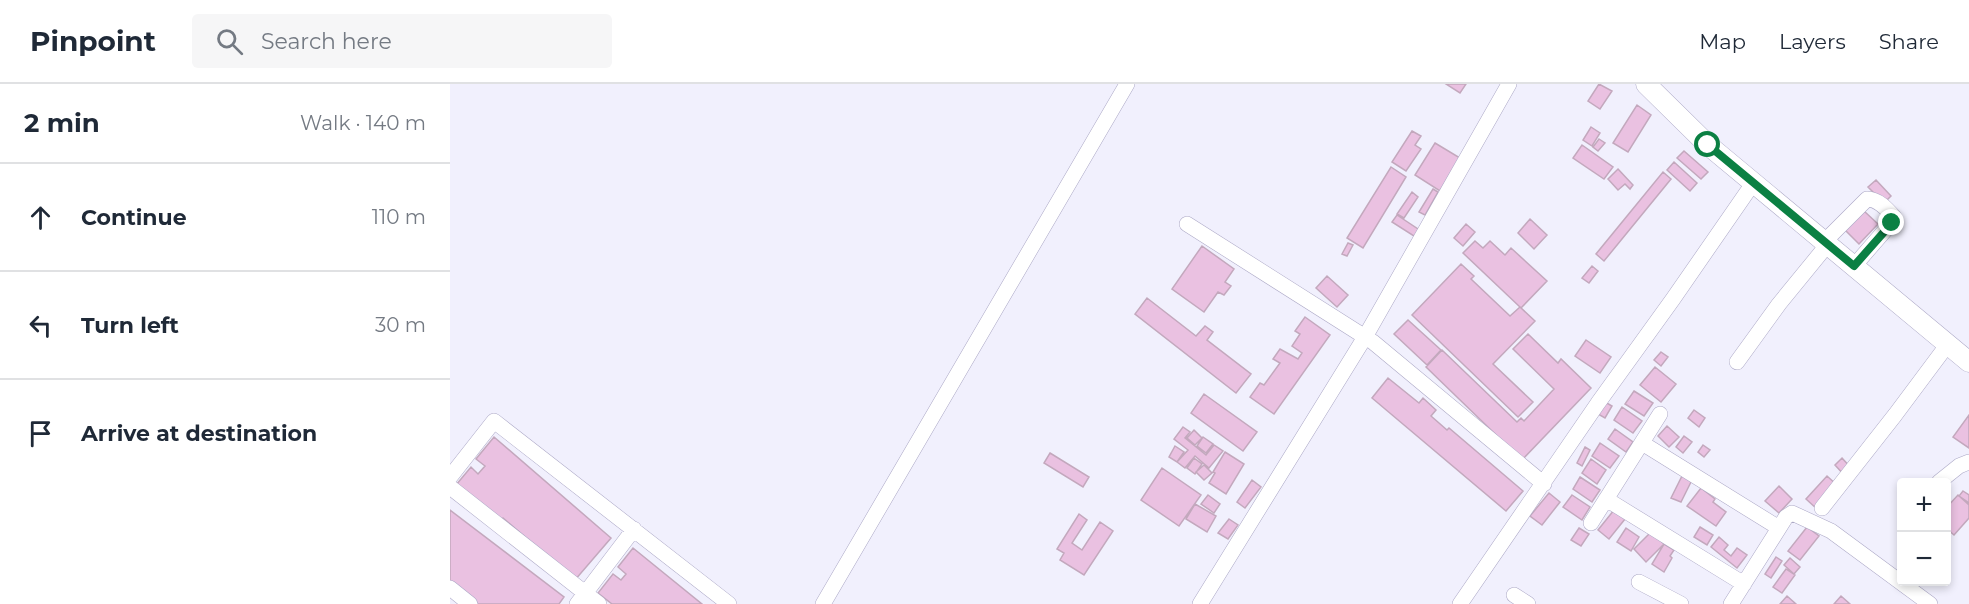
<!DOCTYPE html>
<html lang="en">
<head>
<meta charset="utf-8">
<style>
  :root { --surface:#fff; --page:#f6f6f7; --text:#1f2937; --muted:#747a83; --line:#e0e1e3 }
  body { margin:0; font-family:Montserrat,sans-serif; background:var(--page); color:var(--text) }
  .controls { position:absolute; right:18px; bottom:18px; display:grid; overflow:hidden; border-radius:6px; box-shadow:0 3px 9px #0003 }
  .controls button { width:54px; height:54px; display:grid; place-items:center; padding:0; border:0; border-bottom:2px solid var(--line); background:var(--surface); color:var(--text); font:30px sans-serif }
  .stop { position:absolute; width:18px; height:18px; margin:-14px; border:4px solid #0b8043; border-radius:50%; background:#fff }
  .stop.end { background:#0b8043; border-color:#fff; box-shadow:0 2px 6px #0008 }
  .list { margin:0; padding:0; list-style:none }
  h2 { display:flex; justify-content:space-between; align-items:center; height:78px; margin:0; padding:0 24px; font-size:26px }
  h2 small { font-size:20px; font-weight:400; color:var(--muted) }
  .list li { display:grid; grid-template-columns:39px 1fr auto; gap:18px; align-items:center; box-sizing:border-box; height:108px; padding:0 24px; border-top:2px solid var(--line) }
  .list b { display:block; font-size:22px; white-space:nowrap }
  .list em { font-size:20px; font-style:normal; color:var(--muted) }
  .icon { flex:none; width:33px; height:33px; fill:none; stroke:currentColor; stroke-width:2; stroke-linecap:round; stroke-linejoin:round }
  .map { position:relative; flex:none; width:1519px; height:520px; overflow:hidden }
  header { display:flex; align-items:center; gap:36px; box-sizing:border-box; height:84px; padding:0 30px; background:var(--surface); border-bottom:2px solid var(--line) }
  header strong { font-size:28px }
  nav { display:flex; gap:33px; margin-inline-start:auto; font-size:21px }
  .search { width:420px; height:54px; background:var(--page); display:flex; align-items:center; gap:15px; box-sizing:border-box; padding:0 21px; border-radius:6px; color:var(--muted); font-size:22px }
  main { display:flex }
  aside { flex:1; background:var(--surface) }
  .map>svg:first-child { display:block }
</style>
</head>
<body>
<header>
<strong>Pinpoint</strong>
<div class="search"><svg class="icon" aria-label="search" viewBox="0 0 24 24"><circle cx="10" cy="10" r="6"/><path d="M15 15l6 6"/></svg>Search here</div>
<nav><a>Map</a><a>Layers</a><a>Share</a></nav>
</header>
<main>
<aside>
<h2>2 min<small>Walk · 140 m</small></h2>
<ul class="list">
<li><svg class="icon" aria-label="ahead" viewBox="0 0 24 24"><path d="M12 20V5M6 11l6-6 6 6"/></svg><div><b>Continue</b></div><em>110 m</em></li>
<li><svg class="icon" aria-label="left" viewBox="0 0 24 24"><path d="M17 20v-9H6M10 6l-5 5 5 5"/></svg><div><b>Turn left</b></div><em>30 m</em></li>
<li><svg class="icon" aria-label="arrive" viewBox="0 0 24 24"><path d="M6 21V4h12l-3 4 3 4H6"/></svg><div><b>Arrive at destination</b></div></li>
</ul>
</aside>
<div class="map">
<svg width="1519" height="520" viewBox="0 0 1519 520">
  <rect width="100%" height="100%" fill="#f1f0fd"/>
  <!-- building -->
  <path fill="#eac1e1" stroke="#c3a8bd" stroke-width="1.5" d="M996,0H1016L1010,9Z
    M1149,0L1162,7L1150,25L1138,17Z
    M1187,21L1201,31L1178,68L1163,59Z
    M1141,43L1150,49L1142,62L1133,56Z
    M962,47L971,52L965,61L971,65L956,87L942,78Z
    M1149,55L1155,59L1148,67L1143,63Z
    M985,59L1010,74L990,107L965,91Z
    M1132,61L1163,83L1154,95L1123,74Z
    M1234,67L1258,88L1251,95L1227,74Z
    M1224,78L1247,99L1240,107L1217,86Z
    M941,83L956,93L913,164L897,154Z
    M1168,85L1183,101L1180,105L1175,100L1168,106L1158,95Z
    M1213,88L1221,95L1154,177L1146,170Z
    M1426,96L1441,112L1434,119L1418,103Z
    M983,105L988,108L975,131L969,128Z
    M962,108L968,113L954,134L947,130Z
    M1414,127L1428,140L1409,160L1395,146Z
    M947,131L971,147L967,154L942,138Z
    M1080,135L1097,151L1084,165L1068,149Z
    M1016,140L1025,148L1013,162L1004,154Z
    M1025,157L1033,164L1040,157L1055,171L1061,164L1097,197L1071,224L1013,169Z
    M898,159L903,161L897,172L892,170Z
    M752,162L784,185L775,198L781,202L774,211L768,208L754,228L722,205Z
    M1011,180L1024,192L1021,195L1060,232L1070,223L1085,237L1043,280L1083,318L1068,333L962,231Z
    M1142,182L1148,187L1139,199L1132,194Z
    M877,192L898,211L887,223L866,204Z
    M697,214L746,252L755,242L763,248L757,256L801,290L786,309L685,230Z
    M855,233L880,251L824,330L800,313L810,299L814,301L830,279L823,275L830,265L848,275L852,269L842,262L850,250L845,247Z
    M958,236L991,266L977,281L944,250Z
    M1078,250L1108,279L1111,275L1141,304L1072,376L976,283L992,266L1067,338L1071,334L1074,337L1104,305L1063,265Z
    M1136,256L1161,273L1150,289L1125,272Z
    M1211,268L1218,273L1211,282L1204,276Z
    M1205,283L1226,300L1211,318L1190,301Z
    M938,294L969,319L973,314L986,326L981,332L997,346L999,344L1073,407L1056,427L922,314Z
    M1184,307L1203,319L1194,332L1175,320Z
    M754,310L807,348L793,367L741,329Z
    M1155,318L1162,322L1155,334L1148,330Z
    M1172,323L1192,337L1183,349L1164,336Z
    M1244,326L1255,334L1249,343L1238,334Z
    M1519,331V364L1503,353Z
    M1217,342L1229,353L1219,363L1208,352Z
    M733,343L740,348L735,354L756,371L764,361L773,367L759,384L745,372L735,384L727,378L738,366L724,355Z
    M1165,345L1183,358L1176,368L1158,355Z
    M744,346L752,354L745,361L737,354Z
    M1234,352L1242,358L1233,369L1226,363Z
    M44,353L161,454L125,496L53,434L49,438L6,401L21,383L28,390L35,382L26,375Z
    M753,353L763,360L756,369L747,362Z
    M1150,359L1169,372L1160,384L1142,372Z
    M1253,361L1260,366L1254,373L1248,368Z
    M725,362L734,368L727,378L719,373Z
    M1135,363L1140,366L1132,382L1127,379Z
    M775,368L794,380L776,410L759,399L765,389L763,388Z
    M600,369L639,393L633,403L594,379Z
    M744,374L752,380L745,390L737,384Z
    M1392,374L1402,385L1395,392L1385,381Z
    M1141,375L1156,386L1147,400L1132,389Z
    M754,381L762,389L754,396L746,388Z
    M712,384L751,411L729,442L691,416Z
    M1232,392L1242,396L1231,418L1221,414Z
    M1377,392L1388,402L1367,425L1356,415Z
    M1130,393L1150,406L1142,418L1123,405Z
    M802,396L811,403L795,424L787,418Z
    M1329,402L1342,415L1329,429L1315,417Z
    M1251,404L1265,415L1263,418L1276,428L1266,442L1237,422Z
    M1513,407L1519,411V419L1509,412Z
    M1099,409L1110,418L1092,441L1080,432Z
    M758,411L770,420L764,429L751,420Z
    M1122,411L1140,423L1132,436L1113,423Z
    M1508,411L1519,421V434L1504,451L1496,444V424Z
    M745,420L766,432L757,448L736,435Z
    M0,426L114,513L109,520H27L2,501L0,498Z
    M1164,426L1175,435L1159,455L1148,446Z
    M629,430L637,436L622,459L632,466L650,438L663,447L634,491L610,476L614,469L607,465Z
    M779,435L788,441L778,455L768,449Z
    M1250,443L1263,451L1257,461L1244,453Z
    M1357,443L1369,452L1350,476L1338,467Z
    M1129,444L1139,450L1131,462L1121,456Z
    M1176,444L1189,453L1181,467L1167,458Z
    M1201,448L1214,460L1196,478L1184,465Z
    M1269,453L1278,461L1274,466L1281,472L1287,464L1297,471L1287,484L1261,463Z
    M1214,460L1224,466L1220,472L1222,474L1214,488L1202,480Z
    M183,464L252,520H162L148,509L163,490L171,496L176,490L168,483Z
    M1326,473L1332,477L1321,494L1315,490Z
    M1340,474L1350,483L1344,490L1334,481Z
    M1336,485L1345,491L1332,509L1323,503Z
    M1337,512L1346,520H1330Z
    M1391,512L1400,520H1384Z"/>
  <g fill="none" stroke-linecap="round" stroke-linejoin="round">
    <defs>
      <path id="minor" d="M737,140L923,258L1094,400
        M1375,157L1417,115C1428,115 1437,125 1444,133V136L1404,182
        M1287,278L1329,220L1378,160
        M1192,359L1329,444
        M0,393L44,337L279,520
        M1489,398L1509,382L1519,378
        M0,403L149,520
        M1156,415L1294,500
        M1372,424L1445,331L1498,260
        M1141,439L1210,330
        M1189,498L1231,520
        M0,504L20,520
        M1064,511L1078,520
        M127,520L184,445
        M373,520L677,0
        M750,520L915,253L1059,0
        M1010,520L1148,319L1223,215L1304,98
        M1281,520L1336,433L1342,429L1381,447L1480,520"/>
      <path id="major" d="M1196,0L1258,61L1519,278"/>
    </defs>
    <!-- minor casing -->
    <use href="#minor" stroke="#aca8c6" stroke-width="16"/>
    <!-- major casing -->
    <use href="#major" stroke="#aca8c6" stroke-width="21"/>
    <!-- minor -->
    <use href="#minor" stroke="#fff" stroke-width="15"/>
    <!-- major -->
    <use href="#major" stroke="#fff" stroke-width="20"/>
  </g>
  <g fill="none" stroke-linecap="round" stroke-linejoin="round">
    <!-- route -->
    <path stroke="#0b8043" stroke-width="8" d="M1258,61L1404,182L1442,139"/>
  </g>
</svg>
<div class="controls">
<button>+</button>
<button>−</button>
</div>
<div class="stop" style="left:1258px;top:61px"></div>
<div class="stop end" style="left:1442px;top:139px"></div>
</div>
</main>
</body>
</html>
